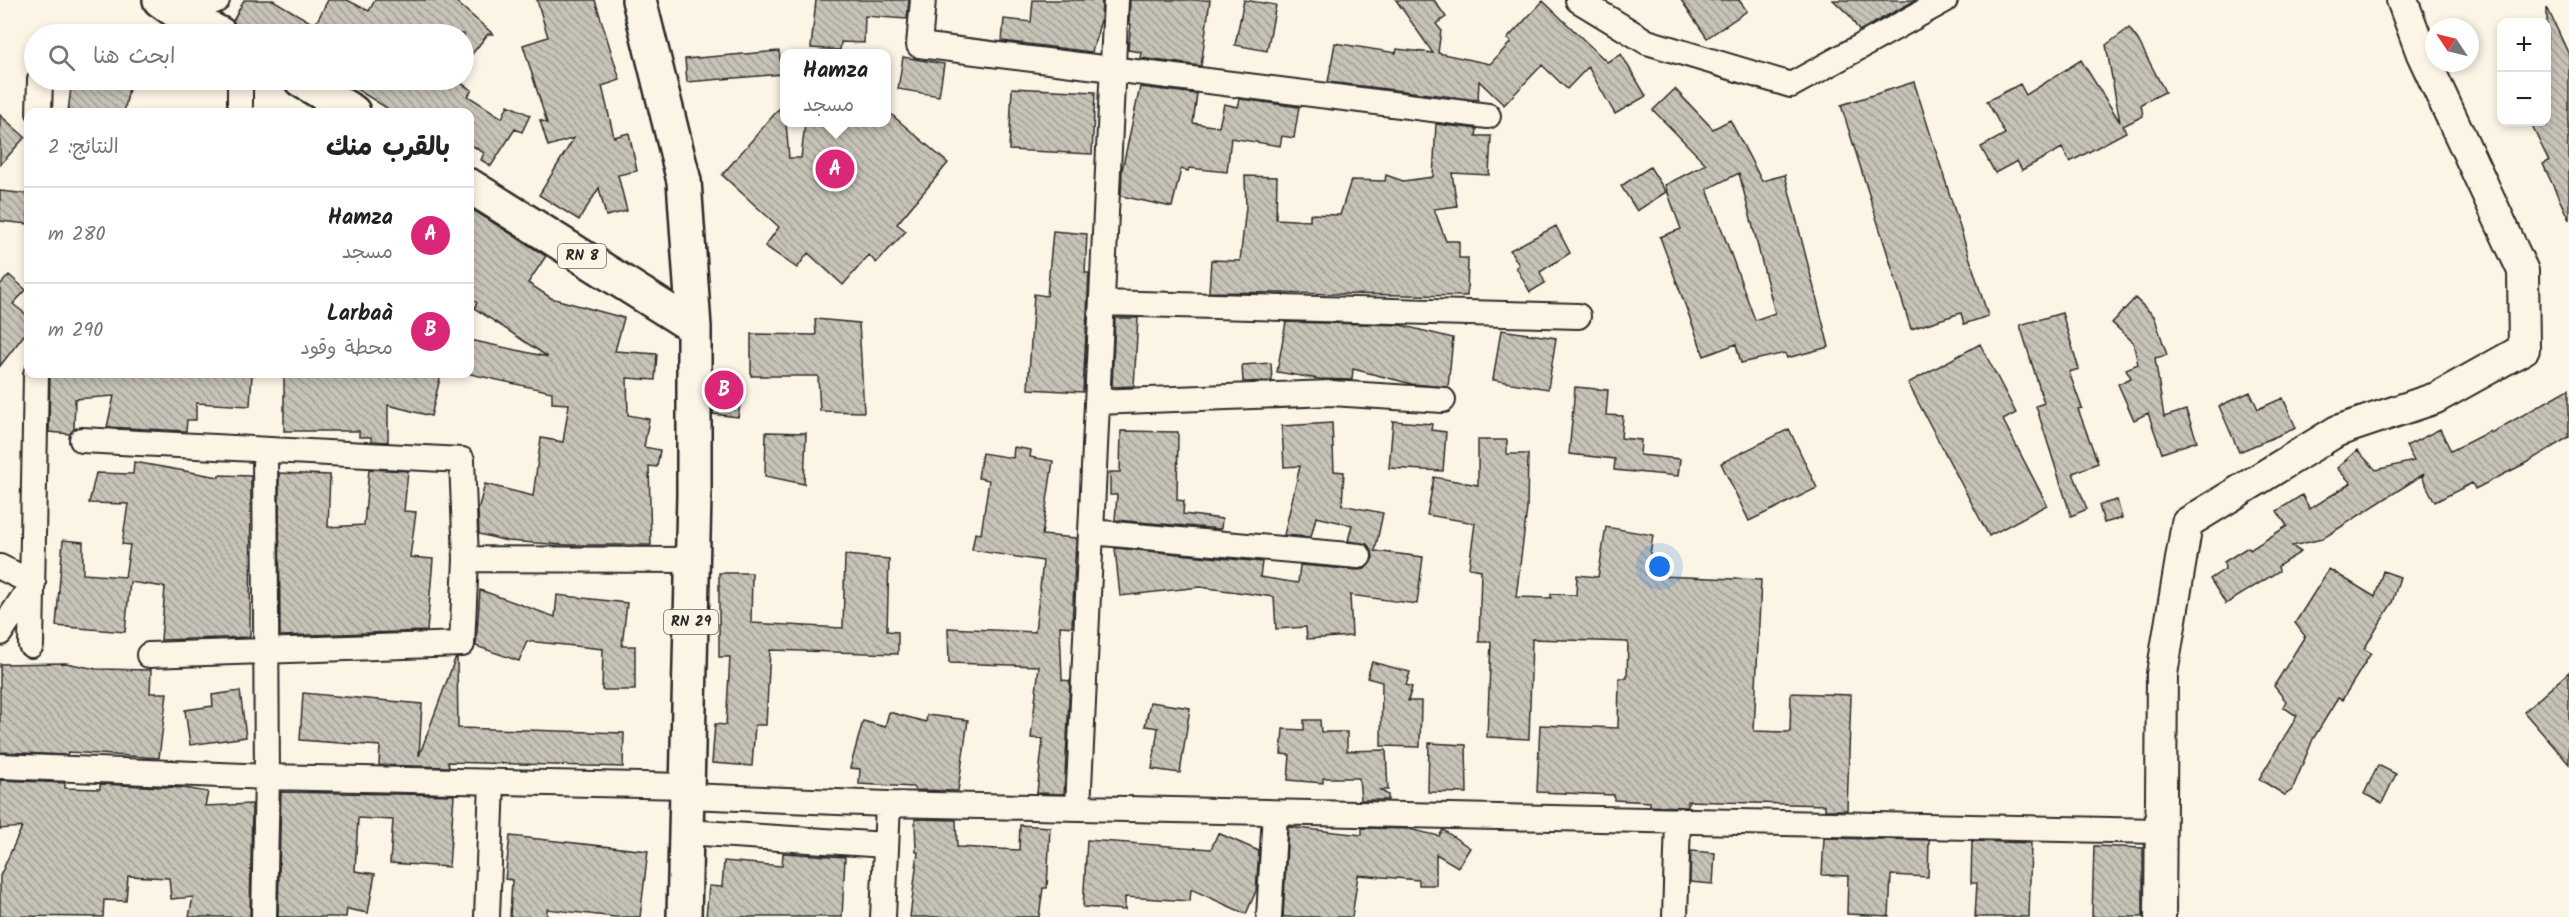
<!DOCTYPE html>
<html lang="ar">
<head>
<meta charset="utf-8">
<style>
  :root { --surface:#fff; --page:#f2f2f2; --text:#222; --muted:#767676; --line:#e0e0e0; --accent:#db2777 }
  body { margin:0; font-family:Kalam,"Playpen Sans Arabic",sans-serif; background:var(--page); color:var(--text); direction:rtl }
  .controls { position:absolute; right:18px; top:18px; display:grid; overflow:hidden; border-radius:12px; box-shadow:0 3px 9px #0003 }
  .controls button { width:54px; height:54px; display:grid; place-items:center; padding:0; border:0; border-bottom:2px solid var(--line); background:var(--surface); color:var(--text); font:30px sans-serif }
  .compass { position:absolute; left:2425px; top:18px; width:54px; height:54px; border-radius:50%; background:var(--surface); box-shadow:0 3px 9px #0003; rotate:305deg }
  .you { position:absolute; left:1660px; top:567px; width:21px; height:21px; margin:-15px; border:4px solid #fff; border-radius:50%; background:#1a73e8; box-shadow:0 0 0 9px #1a73e833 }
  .badge { display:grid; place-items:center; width:39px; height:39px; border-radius:50%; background:var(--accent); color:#fff; font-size:20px; font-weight:700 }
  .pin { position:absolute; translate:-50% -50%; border:3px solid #fff; box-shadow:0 2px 6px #0006 }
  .popup { position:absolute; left:780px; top:49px; width:111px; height:78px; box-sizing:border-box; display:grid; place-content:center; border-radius:12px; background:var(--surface); filter:drop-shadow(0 2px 4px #0005); font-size:20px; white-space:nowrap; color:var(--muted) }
  .popup b { font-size:22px; color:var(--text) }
  .popup::after { content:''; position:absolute; left:50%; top:100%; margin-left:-12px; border:12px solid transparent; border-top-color:var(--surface) }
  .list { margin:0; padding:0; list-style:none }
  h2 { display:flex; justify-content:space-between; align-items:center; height:78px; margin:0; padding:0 24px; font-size:26px }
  h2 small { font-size:20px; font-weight:400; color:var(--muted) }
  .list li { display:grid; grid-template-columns:39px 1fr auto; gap:18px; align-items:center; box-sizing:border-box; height:96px; padding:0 24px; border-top:2px solid var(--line) }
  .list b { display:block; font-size:22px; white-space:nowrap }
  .list p { margin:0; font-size:20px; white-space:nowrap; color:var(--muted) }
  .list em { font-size:20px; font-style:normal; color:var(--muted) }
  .icon { flex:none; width:33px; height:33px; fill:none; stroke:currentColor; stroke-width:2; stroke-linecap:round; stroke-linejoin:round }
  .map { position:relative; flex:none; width:2569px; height:917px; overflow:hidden; direction:ltr }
  .search { position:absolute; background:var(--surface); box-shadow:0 3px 9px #0003; left:24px; top:24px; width:450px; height:66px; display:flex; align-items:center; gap:15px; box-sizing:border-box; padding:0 21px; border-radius:33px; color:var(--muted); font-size:22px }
  .panel { position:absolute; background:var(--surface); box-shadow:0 3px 9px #0003; left:24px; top:108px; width:450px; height:270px; border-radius:12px; direction:rtl }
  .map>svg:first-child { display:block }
</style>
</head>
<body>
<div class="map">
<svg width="2569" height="917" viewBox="0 0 2569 917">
  <defs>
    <pattern id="building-back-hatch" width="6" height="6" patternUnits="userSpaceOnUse" patternTransform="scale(1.5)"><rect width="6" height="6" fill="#c8c3b7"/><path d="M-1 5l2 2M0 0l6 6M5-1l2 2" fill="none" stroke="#a39f95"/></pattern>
  </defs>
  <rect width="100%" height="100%" fill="#fcf5e5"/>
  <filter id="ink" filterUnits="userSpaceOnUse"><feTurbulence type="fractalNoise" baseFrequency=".0167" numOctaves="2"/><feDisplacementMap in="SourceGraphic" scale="12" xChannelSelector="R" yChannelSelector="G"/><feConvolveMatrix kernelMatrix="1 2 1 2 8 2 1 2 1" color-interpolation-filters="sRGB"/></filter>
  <g filter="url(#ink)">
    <!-- building -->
    <path fill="url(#building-back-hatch)" stroke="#2b2b2b" stroke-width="1.5" fill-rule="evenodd" d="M244,0H273L315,25L328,0H347L369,11L375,0H454L493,34H488L464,64V34H245L238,31L233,21Z
      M537,0H595L620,80L602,86L614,137L629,133L637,171L618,175L627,211L606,216L599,188L579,220L539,195L574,138L548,146L540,120L547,123L523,45L548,37Z
      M816,0H909L907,19L865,16L864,43L841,42L840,50L811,48Z
      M1033,0H1102L1101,20L1092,52L1002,41L1004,19L1031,22Z
      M1130,0H1210L1201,66L1140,58L1141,52L1128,50L1131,24H1129Z
      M1244,0L1276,5L1267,51L1235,45Z
      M1396,0H1434L1446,17L1436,24L1441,30L1438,53L1490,64L1511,42L1507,39L1543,1L1607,62L1621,54L1646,96L1615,114L1588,67L1567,89L1542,65L1504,105L1479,81L1478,100L1328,82L1335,43L1396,53L1397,49L1433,53Z
      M1681,0H1739L1747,11L1707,38Z
      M1833,0H1916L1859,31L1850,16Z
      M2547,7L2569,55V220L2543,164L2549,161L2530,122H2547Z
      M2129,28L2138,40L2165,92L2141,104L2143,116L2123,126L2126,132L2070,162L2062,148L2022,170L2017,161L1995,173L1981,147L2005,134L1987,101L2020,84L2026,95L2081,60L2120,122L2106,45Z
      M779,51L782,74L687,82L685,59Z
      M903,57L944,64L939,96L898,89Z
      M72,80H131L124,112H68Z
      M342,80H456L472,90L468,96L502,118L508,105L530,115L522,132L515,129L491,166L481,160L484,153L470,144V112H393Z
      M1914,82L1988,316L1964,324L1961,313L1911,329L1841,105Z
      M1140,87L1197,94L1193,123L1219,127L1224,104L1238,107L1240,99L1299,107L1294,138L1282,136L1280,146L1231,138L1227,172L1189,168L1188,171L1181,169L1172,207L1121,196L1122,170Z
      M1012,88L1095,92L1092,154L1009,150Z
      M1675,89L1713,129L1730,120L1762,181L1785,175L1829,347L1787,358L1785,353L1741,363L1736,344L1704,356L1660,237L1681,229L1665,185L1706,164L1653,110ZM1739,173L1775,313L1755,320L1707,189Z
      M784,103V123H786L789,158H801L805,123H886V110L948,163L897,224L906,231L876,263L869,255L843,285L808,253L797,268L765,246L779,227L722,175Z
      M0,115L25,137L0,165Z
      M1436,124L1477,129L1476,136H1491L1489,175L1452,173L1457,206L1434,209L1446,241H1459V258H1468L1467,296L1209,292L1211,260L1240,261L1246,207L1245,176L1277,177L1276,219L1310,221V214L1340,215L1351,180L1385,181L1386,175L1403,181L1433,177Z
      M1650,167L1666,192L1637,211L1621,186Z
      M0,191L28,194V224L0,221Z
      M470,208L546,256L528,283L551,298L624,318L615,351L657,354L655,380L627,378L628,415L649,419L644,447L660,450L657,467L649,466L651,545H566L507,541L479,534L478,510L485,484L533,496L541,438L563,442L569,404L552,403V392L470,374V340L548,357L474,308L477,303L470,298Z
      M1556,226L1570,253L1540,272L1545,283L1530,292L1516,267L1519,265L1510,250Z
      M1053,231L1087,234L1085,273H1089L1083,392L1028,389L1034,294L1047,296Z
      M9,275L26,290L13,304L28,316V330L0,366V285Z
      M2135,298L2154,316L2167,355L2155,358L2164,417L2186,410L2197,441L2162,453L2148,413L2134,420L2118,384L2131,378L2126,369L2138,364L2133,342L2112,323Z
      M2062,313L2079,369L2069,372L2082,408L2078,409L2098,463L2073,473L2087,509L2071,516L2036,406L2044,403L2020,325Z
      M1115,318H1138L1134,386L1112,387Z
      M815,319L859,323L864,412L820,411L818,376H751V334L816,335Z
      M1286,322L1400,325L1453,338L1448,387L1412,384L1353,369L1352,380L1319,379L1277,372Z
      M1501,330L1556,338L1548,389L1493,380Z
      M1980,344L2016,413L2003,420L2047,505L1989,536L1908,383Z
      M1271,363L1272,381L1243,382L1242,365Z
      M50,374H252L250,406L196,403V420H187L186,431L107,427L114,396L75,399L74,429L70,434L49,432Z
      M284,374H362L361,376L441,374L431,416L388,405V442L371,441V437H359V431H284Z
      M1575,387L1608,390L1606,415L1623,416L1621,438L1641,440L1640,455L1680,459L1678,476L1614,470L1615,459L1569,454Z
      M717,389L742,393L738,417L713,414Z
      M2569,389V437L2524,464L2475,489L2472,483L2435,502L2422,477L2424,474L2322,539L2292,546L2301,552L2278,566L2279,571L2226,604L2210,579L2225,569L2224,562L2248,547L2250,550L2287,526L2277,511L2302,495L2310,509L2351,483L2337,468L2357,450L2376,470L2414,461L2406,446L2440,429L2451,451L2490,431L2491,433Z
      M2250,392L2258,409L2283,398L2296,428L2239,452L2219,406Z
      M1393,421L1432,424L1431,430L1446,432L1443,471L1389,468Z
      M1332,423L1334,471L1344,472L1342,505L1383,513L1375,551L1423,557L1417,604L1350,595L1352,636L1307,639L1306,627L1276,629L1274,597L1200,587L1120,596L1115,548L1262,562L1260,577L1298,583L1300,565L1358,570L1365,569L1373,558L1372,551L1367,544L1348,541L1352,525L1316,517L1311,537L1284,535L1300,466L1284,467L1282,426Z
      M1789,429L1817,488L1749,521L1721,463Z
      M1121,431L1178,432L1177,500L1184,501L1183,514L1222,519L1221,529L1115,520L1117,495H1110V472H1120Z
      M766,432L806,433L804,484L765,476Z
      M1478,440H1507V454H1528L1527,509L1516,597L1551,598V594L1576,595L1577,575L1598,577L1606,527L1653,535L1649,561L1661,563L1659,576L1761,580L1754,731L1790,732L1791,693L1851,695L1847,810H1825V805L1688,801V807L1650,806V802L1614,800V795L1537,792L1540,725L1618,728L1619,678H1627L1628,642L1532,639L1529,739L1487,737L1491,642H1479L1481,570L1469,568L1475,523L1427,515L1434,477L1478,485Z
      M1014,447L1031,450L1030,457L1053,461L1042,535L1076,538L1072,627L1060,626L1062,680L1070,681L1064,794L1037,793L1043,739L1031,738L1039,666L949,663L948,628L1035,632L1043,561L972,550L975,533L981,534L989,480L978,478L982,453L1013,458Z
      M134,462L219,477V475L251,476L250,637L161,640L165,587L130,582L125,632L56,626L63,540L83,542V574L125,577L130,545L122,544L128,504L89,503L96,473L133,474Z
      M369,469L408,471L404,511L416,512L410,557L433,559L427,631L280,636L279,473L330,475L328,527L364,525Z
      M2117,500L2122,518L2104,523L2099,505Z
      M845,555L889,559L887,631L898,632V654L770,650L766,725H755L752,766L712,763L715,724L726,725L730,657H719V573H752L751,623L843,628Z
      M2329,569L2375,597L2383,571L2400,577L2392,603L2364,649L2371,653L2342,700L2338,698L2313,739L2292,790L2285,795L2259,779L2297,716L2283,707L2286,701L2274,686L2305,636L2295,623Z
      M480,590L555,617L557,595L627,603L622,646H635V690H602L603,649L527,641L519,661L476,646Z
      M457,658L458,728L624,733L623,767L448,762L449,767L379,765L380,746L300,740L303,693L422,704L419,756L455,659Z
      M1372,662L1410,672L1406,685L1412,687L1408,701H1421L1420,747L1381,746L1382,682L1367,678Z
      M66,663L96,669L151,670L150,693H167L159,758L68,752L67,755L0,752V664Z
      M2569,672V764L2524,712Z
      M240,691L246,737L190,745L185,710L213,706L212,695Z
      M1150,702L1190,708L1180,773L1152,769L1158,728L1145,726Z
      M889,712L926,722L927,715L968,720L958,791L915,790L913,787L859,784L860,769L850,768L863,721L885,727Z
      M1304,720H1320L1321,732H1347V751L1386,750L1388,790H1380L1388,795V800H1361L1359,778H1323V783L1288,780L1290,755L1281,754L1283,729L1304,730Z
      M1429,743L1466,745L1467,793L1428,792Z
      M2378,765L2396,774L2382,803L2364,794Z
      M0,780L65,783V788L100,789V784L184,788L208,792L205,806L252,804L250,917H189L193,897L171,899L169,878L128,876L126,901L104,900L103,917L0,916V876L22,827L0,829Z
      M281,792L454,795L449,867L390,863L393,820L358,818L355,871L375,874L368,913L347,909L346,917H278Z
      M915,819L956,820L957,847L1019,850L1020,825L1050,827L1047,888H1043L1039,917H910L918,852H916Z
      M1288,827L1362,835V828L1409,829L1439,836L1443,830L1470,848L1458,867L1436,854V885H1419V880L1358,875L1352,917H1283Z
      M1218,833L1259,851L1256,891L1246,914L1191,889L1190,901L1125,897V910L1083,907L1087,840L1211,849Z
      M510,836L648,851L640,917H615L547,909V917H510L512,880L505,879Z
      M1824,838L1929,840L1928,877L1891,875L1889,916L1847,914L1848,876L1822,875Z
      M1972,841L2031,843L2029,917H1975L1977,883H1971Z
      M2094,846L2143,848V917H2092Z
      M1691,851L1715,853L1713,884L1690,882Z
      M783,853L845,857L842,917H706L709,886L722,887L724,861L782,866Z"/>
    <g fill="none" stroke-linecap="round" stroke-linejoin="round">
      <defs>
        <path id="minor" d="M923,0L919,45L1488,116
          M1578,0L1647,42L1791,85L1945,0
          M180,14L217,0
          M39,112L40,80
          M240,112V80
          M1102,303L1578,316
          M1097,402L1331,393L1443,400
          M82,440L462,460L466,559L462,644L149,655
          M1091,532L1359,556
          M466,559L692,560
          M0,567L33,583L0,633
          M31,645L36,374
          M0,766L267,777L687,786
          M687,796L888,804L2159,831
          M1078,808L1116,0
          M686,832L886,845
          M264,917L267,777L265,450
          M487,917L492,782
          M883,917L888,804
          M1269,917L1275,813
          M1675,917L1678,820"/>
        <path id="tertiary" d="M2160,917L2162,674L2187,523L2337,431L2436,398L2524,349L2523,271L2422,54L2402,0"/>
        <path id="primary" d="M160,0L180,14L220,34
          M639,0L684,181L694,327V495L684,917
          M301,80L353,112
          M470,186L694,327"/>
      </defs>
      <!-- minor casing -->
      <use href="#minor" stroke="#2b2b2b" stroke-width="28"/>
      <!-- tertiary casing -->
      <use href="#tertiary" stroke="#2b2b2b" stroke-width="34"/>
      <!-- primary casing -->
      <use href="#primary" stroke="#2b2b2b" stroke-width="38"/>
      <!-- minor -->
      <use href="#minor" stroke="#fcf5e5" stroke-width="24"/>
      <!-- tertiary -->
      <use href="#tertiary" stroke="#fcf5e5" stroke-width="30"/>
      <!-- primary -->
      <use href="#primary" stroke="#fcf5e5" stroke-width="33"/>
    </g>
  </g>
  <g text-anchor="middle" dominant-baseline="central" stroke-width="4.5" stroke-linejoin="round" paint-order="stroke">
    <!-- shield labels -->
    <g fill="#fcf5e5" stroke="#6a6863" stroke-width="1.5">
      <rect x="558" y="244" width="48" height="24" rx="4.5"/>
      <rect x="664" y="610" width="54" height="24" rx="4.5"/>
    </g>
    <g font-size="15" font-weight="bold" fill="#2b2b2b">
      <text x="582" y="256">RN 8</text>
      <text x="691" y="622">RN 29</text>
    </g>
  </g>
</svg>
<div class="controls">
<button>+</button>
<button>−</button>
</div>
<svg class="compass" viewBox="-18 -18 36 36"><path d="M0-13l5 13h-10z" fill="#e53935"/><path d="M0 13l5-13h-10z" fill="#767676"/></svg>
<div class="you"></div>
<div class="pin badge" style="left:835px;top:169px">A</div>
<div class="popup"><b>Hamza</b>مسجد</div>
<div class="pin badge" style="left:724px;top:390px">B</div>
<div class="search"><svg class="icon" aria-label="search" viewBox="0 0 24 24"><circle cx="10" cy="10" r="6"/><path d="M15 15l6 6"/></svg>ابحث هنا</div>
<section class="panel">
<h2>بالقرب منك<small>النتائج: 2</small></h2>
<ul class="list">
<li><span class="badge">A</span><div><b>Hamza</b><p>مسجد</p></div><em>280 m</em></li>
<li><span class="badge">B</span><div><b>Larbaà</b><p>محطة وقود</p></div><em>290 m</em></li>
</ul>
</section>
</div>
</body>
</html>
